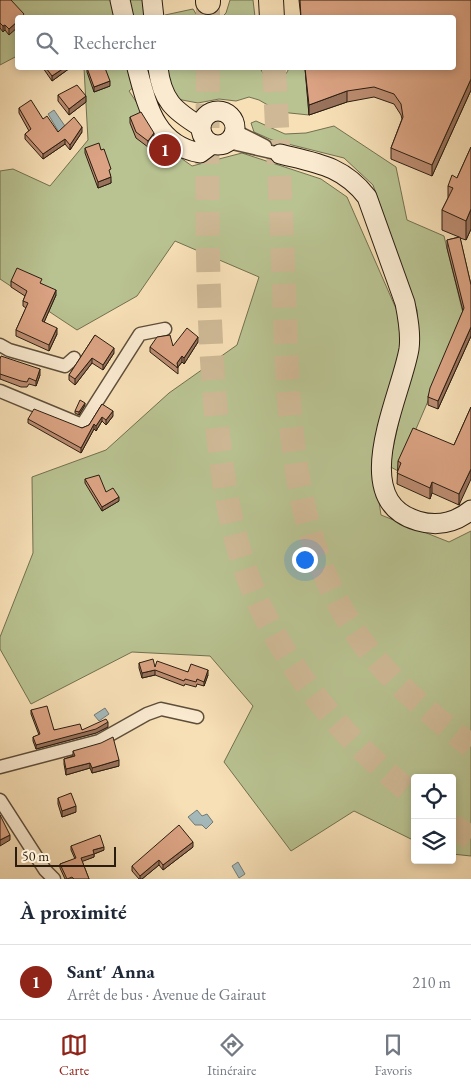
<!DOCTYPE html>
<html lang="fr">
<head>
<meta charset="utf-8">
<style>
  :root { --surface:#fff; --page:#f6f6f7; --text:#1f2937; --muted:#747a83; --line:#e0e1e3; --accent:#8f2418 }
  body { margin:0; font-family:"EB Garamond",serif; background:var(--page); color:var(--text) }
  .controls { position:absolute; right:15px; bottom:15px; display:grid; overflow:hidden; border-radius:5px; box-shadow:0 2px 8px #0003 }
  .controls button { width:45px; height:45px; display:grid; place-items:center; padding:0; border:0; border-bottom:1px solid var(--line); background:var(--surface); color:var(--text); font:25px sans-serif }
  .scale { position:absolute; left:15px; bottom:12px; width:101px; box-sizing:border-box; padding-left:5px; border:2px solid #2a1d10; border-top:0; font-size:14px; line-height:18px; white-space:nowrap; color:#2a1d10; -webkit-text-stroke:4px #faead0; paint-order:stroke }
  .you { position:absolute; left:304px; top:559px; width:18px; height:18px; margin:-12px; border:4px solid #fff; border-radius:50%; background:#1a73e8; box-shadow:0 0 0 8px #1a73e833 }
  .badge { display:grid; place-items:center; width:32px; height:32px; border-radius:50%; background:var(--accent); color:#fff; font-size:16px; font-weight:700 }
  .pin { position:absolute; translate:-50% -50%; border:2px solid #fff; box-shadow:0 1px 5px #0006 }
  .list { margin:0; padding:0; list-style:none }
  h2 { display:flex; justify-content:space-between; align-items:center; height:65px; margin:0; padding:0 20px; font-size:21px }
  h2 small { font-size:16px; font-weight:400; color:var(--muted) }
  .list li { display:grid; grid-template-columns:32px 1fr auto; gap:15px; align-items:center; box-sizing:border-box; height:75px; padding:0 20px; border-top:1px solid var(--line) }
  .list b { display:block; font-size:19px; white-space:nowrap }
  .list p { margin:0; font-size:16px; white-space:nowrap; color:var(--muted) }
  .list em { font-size:16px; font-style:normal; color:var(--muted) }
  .icon { flex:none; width:28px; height:28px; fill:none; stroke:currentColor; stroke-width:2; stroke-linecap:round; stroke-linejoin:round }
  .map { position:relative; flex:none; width:471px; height:879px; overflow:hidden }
  .search { position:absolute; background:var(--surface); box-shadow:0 2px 8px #0003; left:15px; right:15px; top:15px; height:55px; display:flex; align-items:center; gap:12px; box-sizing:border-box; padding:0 18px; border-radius:5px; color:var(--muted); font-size:19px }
  .sheet { height:140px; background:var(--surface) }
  nav { display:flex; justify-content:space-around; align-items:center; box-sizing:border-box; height:70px; border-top:1px solid var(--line); background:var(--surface); font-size:14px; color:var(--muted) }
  nav a { display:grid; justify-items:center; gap:2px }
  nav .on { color:var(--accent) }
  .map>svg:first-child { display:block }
</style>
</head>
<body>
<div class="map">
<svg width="471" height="879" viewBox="0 0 471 879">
  <rect width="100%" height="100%" fill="#f7dfb6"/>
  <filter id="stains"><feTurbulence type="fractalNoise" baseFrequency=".004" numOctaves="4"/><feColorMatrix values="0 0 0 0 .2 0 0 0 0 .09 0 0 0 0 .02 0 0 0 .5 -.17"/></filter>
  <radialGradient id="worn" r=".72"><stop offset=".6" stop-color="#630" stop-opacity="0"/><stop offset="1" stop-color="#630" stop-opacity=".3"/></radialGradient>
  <!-- green -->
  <path fill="#b9c291" stroke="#727050" d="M0,0H149L150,17L18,18L17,56L0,65Z
    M230,0H253L255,17H222L226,13Z
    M193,9L198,17H165V15Z
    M84,68H154V70L129,91L167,148L192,166L242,153L321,179L347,197L405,329L374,468L381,515L449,542L471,531V856L452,854V778H415V841L354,811L291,851L224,762L253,706L210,656L132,652L31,704L0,649V637L33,553L32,477L106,450L169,393L237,345L259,277L175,241L137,296L77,330L0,279V171L13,169L50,186L88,140Z
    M165,68H260L264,75L270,80C281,79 285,78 289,68H305L309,115L280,112L259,100L249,97L236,101L219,99L198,103L177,99L166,83Z
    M256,121L285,134L306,133L334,126L396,167L407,220L444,236L464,317L398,471L389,466L418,335L417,310L373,185L344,158L272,140L254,132L251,123Z"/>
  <!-- water -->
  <path fill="#a4b9ba" stroke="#737b76" d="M54,110L67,129L60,134L48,114Z
    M105,708L109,714L99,721L94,715Z
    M197,810L202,816L207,814L213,822L206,829L202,825H195L188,817Z
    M238,862L245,874L239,878L232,866Z"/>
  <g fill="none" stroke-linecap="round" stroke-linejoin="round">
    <!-- highway-tunnel -->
    <path stroke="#ceb895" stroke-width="24" stroke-dasharray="24 12" stroke-linecap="butt" d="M208,18V2
      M208,68C207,175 206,283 214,390C219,452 226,518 248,577C280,663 343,740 415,796
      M274,68C278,140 281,213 284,286C288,404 288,534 358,636C388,680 429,713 471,746
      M452,825L471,838"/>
    <defs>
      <path id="street" d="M235,131L265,146
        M228,142L280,154
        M0,345L9,350L65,366L74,358
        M0,391L82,425L140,334L165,329
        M0,767L99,741L147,714L161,709L197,717
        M0,800L45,870L54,879"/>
      <path id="secondary" d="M120,0L124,18
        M152,0L154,18
        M137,68C147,105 155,145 200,153L212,144
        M158,68C162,100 173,110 201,127
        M201 128a17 17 0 1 1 34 0a17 17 0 1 1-34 0Z
        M280,154C317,163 343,166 367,197L405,303C408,318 411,334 409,349C401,397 346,500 418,521C438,527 455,523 471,510"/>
      <path id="highway" d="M271,0L272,18
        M208,2V0"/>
    </defs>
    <!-- street casing -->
    <use href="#street" stroke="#5d4e3a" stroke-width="15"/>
    <!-- secondary casing -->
    <use href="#secondary" stroke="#2a1d10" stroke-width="21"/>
    <!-- highway casing -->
    <use href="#highway" stroke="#2a1d10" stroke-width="26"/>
    <!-- street -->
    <use href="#street" stroke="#faead0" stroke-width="12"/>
    <!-- secondary -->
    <use href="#secondary" stroke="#faead0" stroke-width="19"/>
    <!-- highway -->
    <use href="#highway" stroke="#f7dfb6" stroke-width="24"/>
  </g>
  <!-- wall -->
  <path fill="#bc8c71" stroke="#2a1d10" d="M0,0L24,18L9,35L5,30L3,32L0,28Z
    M299,0H471V90L432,176L391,159V148L402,119L401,115L394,104L374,97L347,102L309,115L305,68H454V18H301Z
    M43,68H70L52,81Z
    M87,68L110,86L94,92L87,72Z
    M58,95L86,102L69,115L58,101Z
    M19,108L43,119L58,132H82L70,150L65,144L43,159L25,139V134L29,131L19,113Z
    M130,117L154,139L148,147L136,138L130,123Z
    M471,147V229L466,240L460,238L471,285V336L438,409L428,405V397L463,311L447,248V240L459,237L442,230V210L448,198V186L457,178Z
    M85,148L111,175H110L111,183L98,188L85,153Z
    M11,281L42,284L56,295L44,322L57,334L49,351L16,336V330L26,308L23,306V301L25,296L11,287Z
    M95,335L114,353L103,370L92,363L75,385L69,380V375Z
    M198,342L184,364L182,362L178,367V374L150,352V347L173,346Z
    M0,359L40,375L36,386L29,384L27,387H21L0,379Z
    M102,404L113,416L106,425L102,421L96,431L94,429L81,453L28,423V419L82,428L89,425Z
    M85,405L79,415L75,413V411Z
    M471,407L459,505L432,493L430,499L397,484L398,461L454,445Z
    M85,479L106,492L119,501L102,511L85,483Z
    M139,663L155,667L208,675L204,686L197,684L196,687L185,684L184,686L155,675L142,678L139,668Z
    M31,710L54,730H82L108,727L96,733L36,749L33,741V737L39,735L31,714Z
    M73,751L119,766L92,773L90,768L66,775L64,764V759L73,756Z
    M58,798L76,812L62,817L58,804Z
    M71,846L104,850L94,854V857L82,861L89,879H65L60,868V864L75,859L71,850Z
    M193,847L163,870L159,865L142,879H139L132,871V866Z"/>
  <!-- shaded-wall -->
  <path fill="#99725c" stroke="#2a1d10" d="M18,21V27L9,35V29Z
    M5,25V30L3,32V26Z
    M64,68H70L52,81V76Z
    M471,79V90L432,176V165Z
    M110,81V86L94,92V87Z
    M347,91V102L309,115V105Z
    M86,96V102L69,115V109Z
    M82,127V132L70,150V145Z
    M154,133V139L148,147V141Z
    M65,139V144L43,159V154Z
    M111,177V183L98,188V182Z
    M471,209V229L466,240V221Z
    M56,290V295L42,327V321Z
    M471,327V336L438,409V401Z
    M57,328V334L49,351V345Z
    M198,337V342L184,364V358Z
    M114,348V353L103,370V365Z
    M182,356V362L177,368V363Z
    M92,358V363L75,385V379Z
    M40,369V375L36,386V381Z
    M85,403V405L79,415V412Z
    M113,411V416L106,425V420Z
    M102,417V421L96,431V426Z
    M94,424V429L81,453V448Z
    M471,469V479L459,505V494Z
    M432,482V493L430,499V488Z
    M119,497V501L102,511V507Z
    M155,670V675L142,678V673Z
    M208,670V675L204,686V682Z
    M108,722V727L96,733L36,749V745Z
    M119,760V766L92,773V768Z
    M90,763V768L66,775V769Z
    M76,806V812L62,817V811Z
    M10,835V840L0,846V840Z
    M193,842V847L163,870V865Z
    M104,847V850L94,854V857L81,862V858L93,850Z
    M159,860V865L142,879H140V876Z"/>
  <!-- building -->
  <path fill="#dba383" stroke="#2a1d10" d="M0,0H11L24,14L21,18H18V21L9,29L5,25L3,26L0,23Z
    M300,0H471V79L432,165L391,148L403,117L401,104L394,94L374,87L347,91L309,105L305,68H454V18H301Z
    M46,68H64L52,76Z
    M87,68H105L110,81L94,87Z
    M77,85L86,96L69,109L58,95Z
    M31,100L43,119L47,116L58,132L74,117L82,127L70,145L65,139L43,154L25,134L31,129L19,108Z
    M141,112L154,133L148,141L136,132L130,117Z
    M99,143L101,150L104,149L111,169L109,170L111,177L98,182L85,148Z
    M471,147V209L466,221L442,210L453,188L448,186L452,175L457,178Z
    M460,237L471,285V327L438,401L428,397L430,388L464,308L447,240Z
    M17,268L42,279L40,283L56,290L42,321L57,328L49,345L16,330L28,303L23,301L27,291L11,281Z
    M187,328L198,337L184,358L182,356L177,363L178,368L150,347L157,337L170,335L173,346Z
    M95,335L114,348L103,365L92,358L75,379L69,375Z
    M1,356L40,369L36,381L29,378L27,382L21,381L0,374V359Z
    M80,400L85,403L79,412L75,411Z
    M102,404L113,411L106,420L102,417L96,426L94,424L81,448L28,419L34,409L82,428L89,425Z
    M471,407V469L459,494L432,482L430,488L397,473L401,463L398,461L413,428L454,445Z
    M99,475L106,492L113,488L119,497L102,507L85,479Z
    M153,659L155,667L157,661L188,672L191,664L208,670L204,682L197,679L196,682L185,679L184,681L155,670L142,673L139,663Z
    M47,706L54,730L80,724L82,730L106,719L108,722L96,729L36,745L33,737L40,734L31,710Z
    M113,737L119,760L92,768L90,763L66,769L64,759L75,756L73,751L101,743Z
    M71,793L76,806L62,811L58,798Z
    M0,815L10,835L0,840Z
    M179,825L193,842L163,865L159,860L140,876L132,866Z
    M100,835L104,847L93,850L94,854L81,858L89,879H74L72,877L67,879L60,864L76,858L71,846Z"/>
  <rect width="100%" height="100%" filter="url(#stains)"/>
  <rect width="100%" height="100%" fill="url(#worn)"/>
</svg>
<div class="controls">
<button><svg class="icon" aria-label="locate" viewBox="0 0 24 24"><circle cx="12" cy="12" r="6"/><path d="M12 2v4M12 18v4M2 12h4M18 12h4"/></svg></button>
<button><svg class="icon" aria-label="layers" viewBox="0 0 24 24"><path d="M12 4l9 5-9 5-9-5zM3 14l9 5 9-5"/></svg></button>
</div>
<div class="scale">50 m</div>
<div class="you"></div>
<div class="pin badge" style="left:165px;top:150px">1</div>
<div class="search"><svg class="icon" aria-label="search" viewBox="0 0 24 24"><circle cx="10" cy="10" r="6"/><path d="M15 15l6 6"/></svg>Rechercher</div>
</div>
<section class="sheet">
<h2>À proximité<small></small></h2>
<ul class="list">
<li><span class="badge">1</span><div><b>Sant' Anna</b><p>Arrêt de bus · Avenue de Gairaut</p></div><em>210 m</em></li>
</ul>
</section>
<nav>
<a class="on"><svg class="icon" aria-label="map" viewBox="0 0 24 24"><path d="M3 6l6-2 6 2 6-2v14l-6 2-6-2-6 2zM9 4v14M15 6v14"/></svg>Carte</a>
<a><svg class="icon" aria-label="directions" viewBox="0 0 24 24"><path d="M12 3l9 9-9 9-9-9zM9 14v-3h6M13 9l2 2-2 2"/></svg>Itinéraire</a>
<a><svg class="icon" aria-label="saved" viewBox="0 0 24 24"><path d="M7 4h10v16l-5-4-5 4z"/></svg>Favoris</a>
</nav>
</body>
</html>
